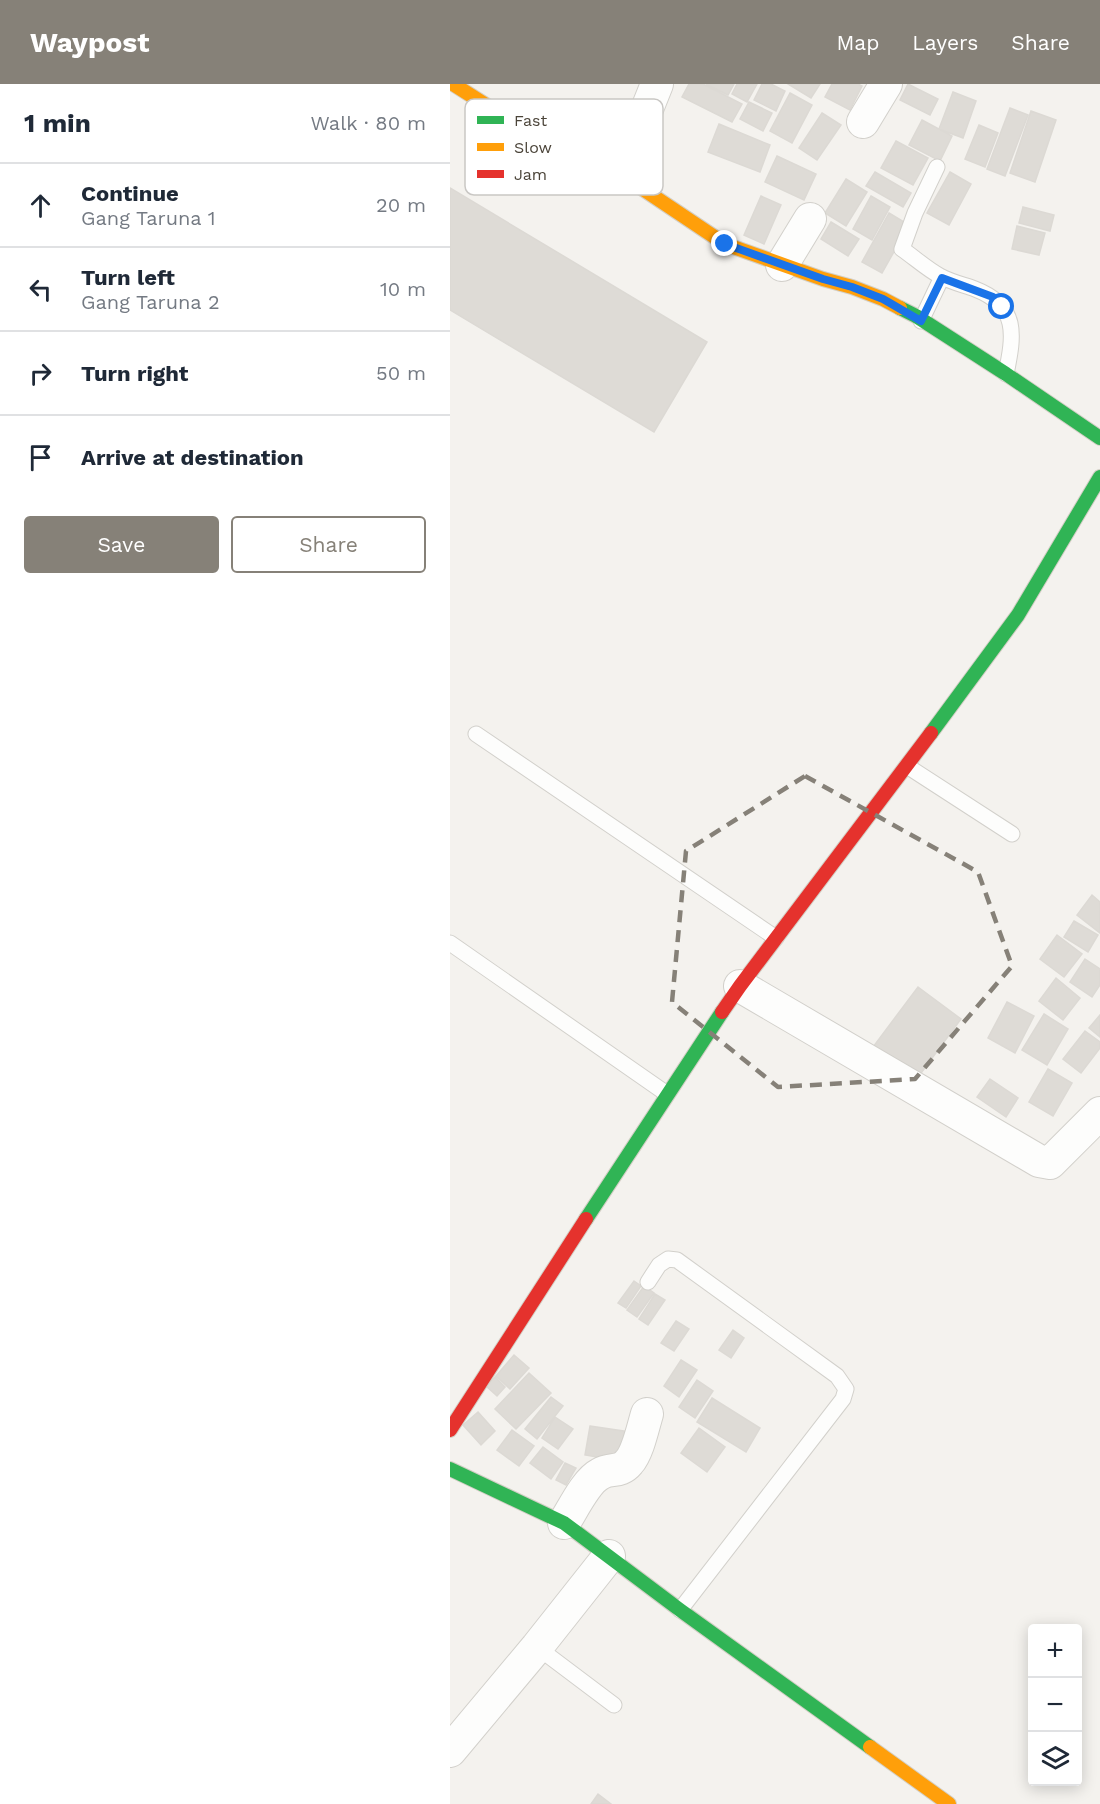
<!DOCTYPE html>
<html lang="en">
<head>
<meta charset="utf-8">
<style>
  :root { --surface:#fff; --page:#f2f2f3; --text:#1f2937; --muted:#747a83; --line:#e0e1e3; --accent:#868178 }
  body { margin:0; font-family:"Work Sans",sans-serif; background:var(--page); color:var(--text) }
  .controls { position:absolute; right:18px; bottom:18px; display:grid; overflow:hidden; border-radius:6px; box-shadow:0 3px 15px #0003 }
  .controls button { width:54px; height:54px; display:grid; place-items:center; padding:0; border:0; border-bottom:2px solid var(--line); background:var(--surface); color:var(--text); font:30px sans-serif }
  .stop { position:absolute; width:18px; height:18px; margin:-14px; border:4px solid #1a73e8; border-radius:50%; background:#fff }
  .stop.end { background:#1a73e8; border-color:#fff; box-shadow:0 2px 6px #0008 }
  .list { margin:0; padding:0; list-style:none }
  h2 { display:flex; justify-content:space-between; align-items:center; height:78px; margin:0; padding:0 24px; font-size:26px }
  h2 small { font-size:20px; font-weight:400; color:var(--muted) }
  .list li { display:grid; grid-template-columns:39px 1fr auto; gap:18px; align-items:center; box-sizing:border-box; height:84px; padding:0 24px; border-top:2px solid var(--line) }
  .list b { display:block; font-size:22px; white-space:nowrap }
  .list p { margin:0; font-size:20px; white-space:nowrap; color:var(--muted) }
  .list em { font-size:20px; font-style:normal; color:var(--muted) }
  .actions { display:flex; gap:12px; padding:18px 24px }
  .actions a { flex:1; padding:14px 0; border:2px solid var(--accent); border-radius:6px; text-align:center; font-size:21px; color:var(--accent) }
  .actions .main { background:var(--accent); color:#fff }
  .icon { flex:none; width:33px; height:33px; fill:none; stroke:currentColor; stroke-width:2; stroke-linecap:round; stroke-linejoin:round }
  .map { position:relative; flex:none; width:650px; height:1720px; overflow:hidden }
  header { display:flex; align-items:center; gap:36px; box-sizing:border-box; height:84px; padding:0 30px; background:var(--accent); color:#fff }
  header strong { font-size:28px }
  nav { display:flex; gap:33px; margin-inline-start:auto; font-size:21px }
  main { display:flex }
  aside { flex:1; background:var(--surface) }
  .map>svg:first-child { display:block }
</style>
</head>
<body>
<header>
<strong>Waypost</strong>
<nav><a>Map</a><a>Layers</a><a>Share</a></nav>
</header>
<main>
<aside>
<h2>1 min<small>Walk · 80 m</small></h2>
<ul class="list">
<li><svg class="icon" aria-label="ahead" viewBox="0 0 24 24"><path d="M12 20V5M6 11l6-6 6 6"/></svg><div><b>Continue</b><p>Gang Taruna 1</p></div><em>20 m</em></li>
<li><svg class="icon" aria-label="left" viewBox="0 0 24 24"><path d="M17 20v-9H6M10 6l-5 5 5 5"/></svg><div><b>Turn left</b><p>Gang Taruna 2</p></div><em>10 m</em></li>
<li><svg class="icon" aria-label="right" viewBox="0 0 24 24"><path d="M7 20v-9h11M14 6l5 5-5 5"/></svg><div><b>Turn right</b></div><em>50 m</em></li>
<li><svg class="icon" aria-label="arrive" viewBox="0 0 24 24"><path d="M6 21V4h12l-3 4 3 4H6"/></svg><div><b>Arrive at destination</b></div></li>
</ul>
<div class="actions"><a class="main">Save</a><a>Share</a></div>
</aside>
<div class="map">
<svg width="650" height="1720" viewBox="0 0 650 1720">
  <rect width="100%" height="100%" fill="#f4f2ee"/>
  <!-- building -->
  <path fill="#dedbd6" stroke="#dcd9d4" stroke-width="1.5" d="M239,0H253L292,20L282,38L232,13Z
    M256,0H284L278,11Z
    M287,0H307L297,18L282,10Z
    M312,0H321L335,7L326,27L304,16Z
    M338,0H370L361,14Z
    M382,0H408L412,2L400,26L375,13Z
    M458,0L488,15L480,31L450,16Z
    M503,8L526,17L513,54L489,45Z
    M340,9L362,21L342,59L320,47Z
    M299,18L322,29L313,47L290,35Z
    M560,24L578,31L555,92L537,85Z
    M581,27L606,36L585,98L560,89Z
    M372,29L391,41L367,76L349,64Z
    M472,36L502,52L490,77L459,61Z
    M269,40L320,61L310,88L258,68Z
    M529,41L548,49L535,83L515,75Z
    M446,57L478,74L463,101L431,84Z
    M327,72L366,90L354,116L315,98Z
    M425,88L461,109L453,123L416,102Z
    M500,88L521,100L499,141L477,129Z
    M396,95L417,108L396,142L375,129Z
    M0,104L257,258L204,348L0,226Z
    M311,112L331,121L314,160L294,151Z
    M421,112L440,123L422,156L403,145Z
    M573,123L604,131L600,147L569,139Z
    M439,129L459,141L432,189L412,178Z
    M381,138L409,155L398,172L371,155Z
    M567,142L595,149L589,171L562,165Z
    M642,811L650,818V849L627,831Z
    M624,837L648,851L638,868L614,853Z
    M607,851L632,870L614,893L590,875Z
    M635,875L650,885V901L642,913L620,898Z
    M606,894L630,914L613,936L589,917Z
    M468,903L511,935L466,996L423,963Z
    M557,918L584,932L565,969L538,954Z
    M594,930L618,945L597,981L572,966Z
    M650,931V953L639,944Z
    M635,947L650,958V964L631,989L613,975Z
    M598,985L622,999L603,1032L579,1018Z
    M540,995L568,1014L556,1033L527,1013Z
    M184,1197L191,1202L176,1224L168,1219Z
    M194,1202L204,1209L187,1233L177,1226Z
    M205,1210L215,1216L198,1241L189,1235Z
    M226,1237L239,1245L224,1267L211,1259Z
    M283,1246L294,1254L281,1274L269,1266Z
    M64,1271L79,1284L60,1305L46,1292Z
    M231,1276L247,1286L229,1313L214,1302Z
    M79,1289L101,1309L66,1345L45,1325Z
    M45,1293L55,1303L47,1312L36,1302Z
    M247,1296L263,1307L245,1334L229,1323Z
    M101,1313L113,1322L87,1355L75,1345Z
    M262,1314L310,1344L296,1368L247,1338Z
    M28,1328L45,1347L31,1361L13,1341Z
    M105,1333L123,1345L108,1365L92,1354Z
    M140,1342L180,1348L175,1378L135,1371Z
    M249,1344L275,1363L257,1388L231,1369Z
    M62,1346L84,1362L69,1382L47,1366Z
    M93,1363L113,1378L101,1395L80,1379Z
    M115,1379L126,1384L116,1401L106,1396Z
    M148,1710L161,1720H141Z"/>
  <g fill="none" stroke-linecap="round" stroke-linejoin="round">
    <defs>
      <path id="lane" d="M487,83L465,129L452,165C465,174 477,185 490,192C501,198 514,201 525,205C569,222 564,251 556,290
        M471,237L492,193
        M26,650L326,854
        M457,682L562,750
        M0,859L217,1010
        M198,1198L209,1181L218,1175L227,1176L387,1292L396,1305L393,1315L230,1526
        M87,1563L164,1621"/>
      <path id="street" d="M413,38L436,0
        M166,87L193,35L207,0
        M332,181L360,135
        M290,902L589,1077L600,1079L650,1029
        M114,1439C123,1425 136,1397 150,1390C161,1383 169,1390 179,1378C188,1368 193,1343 197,1330
        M0,1667L87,1563L159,1472"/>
      <path id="fast" d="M450,224L466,232L556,290L650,354
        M481,649L568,531L650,393
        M136,1135L272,928
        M0,1385L114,1439L230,1526L420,1663"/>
      <path id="slow" d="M3,0L88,54L166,87L275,160L373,195L402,203L433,215L450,224
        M420,1663L499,1720"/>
      <path id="jam" d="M272,928L290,902L481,649
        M0,1346L136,1135"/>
    </defs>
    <!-- lane casing -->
    <use href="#lane" stroke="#d2d0cb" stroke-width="17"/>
    <!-- street casing -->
    <use href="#street" stroke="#d2d0cb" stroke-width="34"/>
    <!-- fast casing -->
    <use href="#fast" stroke="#d3cfc5" stroke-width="16"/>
    <!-- slow casing -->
    <use href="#slow" stroke="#d3cfc5" stroke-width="16"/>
    <!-- jam casing -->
    <use href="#jam" stroke="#d3cfc5" stroke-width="16"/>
    <!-- lane -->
    <use href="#lane" stroke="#fdfdfc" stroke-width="15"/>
    <!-- street -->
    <use href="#street" stroke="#fdfdfc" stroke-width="32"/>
    <!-- fast -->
    <use href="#fast" stroke="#30b455" stroke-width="14"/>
    <!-- slow -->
    <use href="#slow" stroke="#ff9f0a" stroke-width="14"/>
    <!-- jam -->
    <use href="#jam" stroke="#e5322d" stroke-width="14"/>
  </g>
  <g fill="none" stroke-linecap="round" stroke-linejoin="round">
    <!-- route -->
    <path stroke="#1a73e8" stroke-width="8" d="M275,160L373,195L402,203L433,215L471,237L492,194L543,213L552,223"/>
  </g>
  <!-- marked area -->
  <path fill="none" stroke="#868178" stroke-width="4.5" stroke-dasharray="12 8" stroke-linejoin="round" d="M355,692L528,788L562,882L465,995L328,1003L222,918L236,767Z"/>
  <!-- legend -->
  <rect x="15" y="15" width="198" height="96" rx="9" fill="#fff" stroke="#c9c7c4" stroke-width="1.5"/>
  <rect x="27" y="32" width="27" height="8" fill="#30b455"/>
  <rect x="27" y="59" width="27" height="8" fill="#ff9f0a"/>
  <rect x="27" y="86" width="27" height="8" fill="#e5322d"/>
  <g font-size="16" fill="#4b4439">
    <text x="64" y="42">Fast</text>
    <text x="64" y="69">Slow</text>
    <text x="64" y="96">Jam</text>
  </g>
</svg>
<div class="controls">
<button>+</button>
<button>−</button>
<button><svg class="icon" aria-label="layers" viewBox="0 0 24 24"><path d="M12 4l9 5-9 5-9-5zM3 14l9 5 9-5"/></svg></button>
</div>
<div class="stop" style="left:552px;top:223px"></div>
<div class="stop end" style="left:275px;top:160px"></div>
</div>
</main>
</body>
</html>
